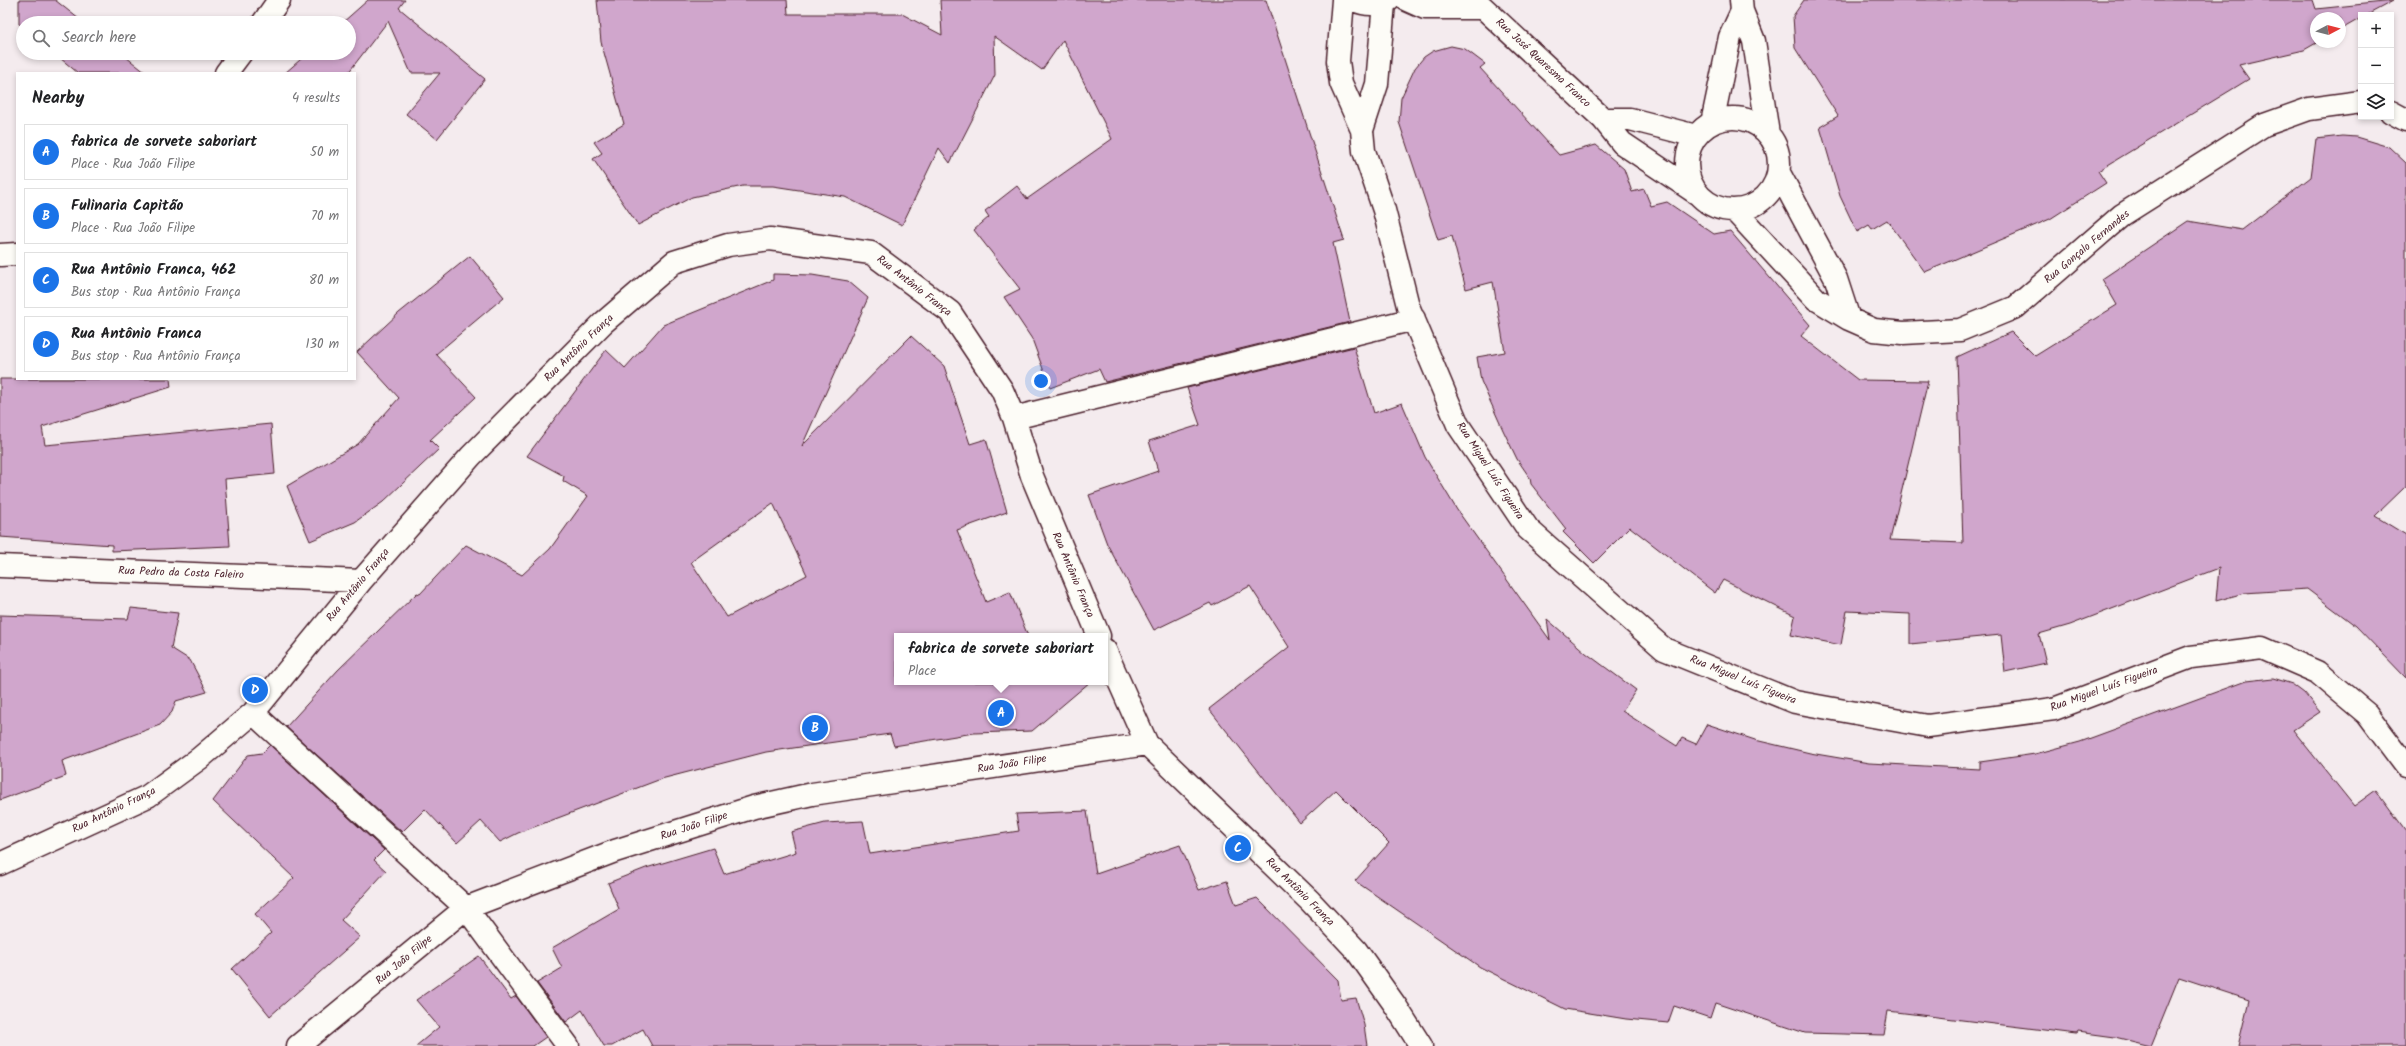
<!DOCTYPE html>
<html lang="en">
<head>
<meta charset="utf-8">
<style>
  :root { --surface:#fff; --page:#f2f2f2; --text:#202124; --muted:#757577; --line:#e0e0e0; --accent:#1a73e8 }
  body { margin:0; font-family:Kalam,sans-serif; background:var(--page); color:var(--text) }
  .controls { position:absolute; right:12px; top:12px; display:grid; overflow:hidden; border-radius:0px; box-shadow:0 2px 6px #0003 }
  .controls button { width:36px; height:36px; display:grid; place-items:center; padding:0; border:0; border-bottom:1px solid var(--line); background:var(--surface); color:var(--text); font:20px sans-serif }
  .compass { position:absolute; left:2310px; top:12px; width:36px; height:36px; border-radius:50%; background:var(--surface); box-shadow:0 2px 6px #0003; rotate:83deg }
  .you { position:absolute; left:1041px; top:381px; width:14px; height:14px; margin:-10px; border:3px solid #fff; border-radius:50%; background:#1a73e8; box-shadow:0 0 0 6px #1a73e833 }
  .badge { display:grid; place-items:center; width:26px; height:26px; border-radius:50%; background:var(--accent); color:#fff; font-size:13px; font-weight:700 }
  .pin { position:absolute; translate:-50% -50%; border:2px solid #fff; box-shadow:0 1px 4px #0006 }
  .popup { position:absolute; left:894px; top:633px; width:214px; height:52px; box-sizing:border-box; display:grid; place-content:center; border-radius:0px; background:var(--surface); filter:drop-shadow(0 1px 3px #0005); font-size:13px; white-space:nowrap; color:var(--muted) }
  .popup b { font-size:15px; color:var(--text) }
  .popup::after { content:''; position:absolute; left:50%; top:100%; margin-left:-8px; border:8px solid transparent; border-top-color:var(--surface) }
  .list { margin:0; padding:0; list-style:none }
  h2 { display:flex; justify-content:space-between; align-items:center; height:52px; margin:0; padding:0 16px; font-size:17px }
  h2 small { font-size:13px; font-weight:400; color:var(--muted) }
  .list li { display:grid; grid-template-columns:26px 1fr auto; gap:12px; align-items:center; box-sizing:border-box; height:56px; margin:0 8px 8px; padding:0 8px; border:1px solid var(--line); border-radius:0px }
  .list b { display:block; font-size:15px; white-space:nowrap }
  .list p { margin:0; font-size:13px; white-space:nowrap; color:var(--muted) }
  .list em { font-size:13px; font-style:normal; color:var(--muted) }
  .icon { flex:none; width:22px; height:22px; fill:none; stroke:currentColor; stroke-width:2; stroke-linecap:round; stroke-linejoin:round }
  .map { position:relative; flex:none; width:2406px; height:1046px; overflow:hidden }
  .search { position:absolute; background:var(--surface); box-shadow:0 2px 6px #0003; left:16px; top:16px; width:340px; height:44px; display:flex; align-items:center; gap:10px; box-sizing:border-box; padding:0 14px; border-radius:22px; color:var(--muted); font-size:15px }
  .panel { position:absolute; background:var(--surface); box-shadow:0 2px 6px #0003; left:16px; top:72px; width:340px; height:308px; border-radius:0px }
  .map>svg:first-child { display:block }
</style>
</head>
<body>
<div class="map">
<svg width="2406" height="1046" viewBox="0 0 2406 1046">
  <rect width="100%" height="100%" fill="#f4ebee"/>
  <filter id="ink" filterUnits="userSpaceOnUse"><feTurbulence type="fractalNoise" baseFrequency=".025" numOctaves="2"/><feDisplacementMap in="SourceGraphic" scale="8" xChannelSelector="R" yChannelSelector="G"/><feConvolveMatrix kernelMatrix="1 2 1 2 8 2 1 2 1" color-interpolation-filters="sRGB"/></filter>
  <g filter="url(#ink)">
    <!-- building -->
    <path fill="#d0a6cc" stroke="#4a1f2b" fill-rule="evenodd" d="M19,0H55L84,23H23V27L19,24Z
      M368,0H405L399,8L485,79L437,139L406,114L440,73H411L388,21L348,73H285L308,53H349V23H342Z
      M597,0H787L788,14H902L942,35L940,0H1266L1344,240L1333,243L1350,322L1105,382L1099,369L1050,388L1032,339L1004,297L1020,289L974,230L989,217L985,211L1017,186L1027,199L1112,139L1063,40L1042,70L994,36L995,75L950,163L939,148L902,225L845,197L773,186H743L692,197L638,225L593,159L602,153L594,142L624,124L601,42Z
      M1804,0H2313L2316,9L2393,1L2367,15H2361V18L2340,30V18H2316V42H2318L2304,50L2239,65L2249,79L2098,171L2106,183L2050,219L1925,272L1887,220L1872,229L1869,225L1857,232L1840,196L1820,127L1838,116L1795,48L1793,16Z
      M1451,46L1465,49L1485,64L1480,68L1559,155L1596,145L1624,169L1632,192L1644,189L1651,206L1667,202L1714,234L1730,231L1810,325L1801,336L1858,380L1928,381L1890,540L1963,543L1957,357L2011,332L2035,356L2117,305L2102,279L2188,221L2242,230L2311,177L2316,139L2342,136L2356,137L2389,147L2406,163V486L2375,516L2406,535V678L2356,626L2307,589L2244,593L2216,601L2219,568L2070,625L2039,634L2046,663L2005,672L2001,635L1910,644V614L1847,611L1841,645L1791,635L1795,616L1723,580L1715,593L1630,527L1594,563L1563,532L1566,529L1531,484L1530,478L1517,459L1503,430L1481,381L1477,357L1505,352L1493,282L1466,289L1452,236L1438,240L1399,122L1401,98L1415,68L1424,57L1433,51Z
      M54,53H121L146,73H78Z
      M470,256L504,297L436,354L476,397L430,440L439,449L383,502L355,522L310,541L287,486L358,444L399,398L357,352L399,313Z
      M773,274L812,275L848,281L868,298L802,446L911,336L944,366L970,444L986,439L1007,512L957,530L986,602L1010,592L1028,636H897V682H1090L1032,731L974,733L894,746L890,734L766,752L661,779L518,833L500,842L481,821L457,843L425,809L402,832L286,727L338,670L417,593L420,594L466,545L522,575L550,549L588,496L563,481L564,476L527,456L606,350L625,368L663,325L773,280ZM773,503L807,575L727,617L691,562Z
      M1354,347L1374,413L1402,403L1425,457L1457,510L1550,640L1547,619L1586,653L1636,690L1622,711L1677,746L1682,738L1696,744L1707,724L1755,740L1810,753L1869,763L1980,769V762L2035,754L2080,742L2246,681L2273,678L2292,684L2304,693L2320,712L2293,730L2354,806L2376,790L2406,831V1046H2238L2249,1000L2179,977L2151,1046L2115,1037L2078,1032L2077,1034L1888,1011L1884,1035L1805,1033L1715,1003L1710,1018L1674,1006L1668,1023L1626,1019L1565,1009L1480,967L1355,881L1389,843L1336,790L1300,823L1209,709L1289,647L1250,586L1212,606L1210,603L1154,630L1107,544L1089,495L1158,471L1149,441L1200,425L1187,388Z
      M0,379H170L171,387L42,427L45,445L271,424L275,474L225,479L230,546L112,551V545L0,537Z
      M131,608L178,613L171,648L190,660L207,692L176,701L172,712L160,725L62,761L66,776L0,800V615L128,619Z
      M270,745L384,850L374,860L386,871L341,920L360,937L270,1016L232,969L271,933L255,914L294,878L213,801L248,755L262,753Z
      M1087,811L1096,874L1180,845L1199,890L1227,881L1236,905L1257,898L1338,980L1341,1000L1356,998L1364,1025L1367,1046H652L643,1029L612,1046H604L582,1010L566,1022L537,983L562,968L552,948L619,909L608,883L646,868L713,848L724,874L796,852L791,832L825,823L863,821L870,854L1019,831L1016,814Z
      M479,956L511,999L516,996L546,1037L533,1046H416L439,1027L416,1000Z"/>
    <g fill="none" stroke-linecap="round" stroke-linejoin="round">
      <defs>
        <path id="street" d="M1343,0L1338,61L1341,83L1362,130L1364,151L1384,210L1408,306L1458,425L1528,529L1664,649L1795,702L1928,726L2054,709L2191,657L2262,648L2317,672L2367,714L2406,766
          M1354,0C1365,5 1378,6 1389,0
          M1407,0L1425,8H1482
          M1475,0L1603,119L1622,143L1698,194
          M1741,0L1742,11L1754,41L1768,134
          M263,23L279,0
          M226,73L241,53
          M2391,112L2406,120
          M1687 164a46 46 0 1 1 92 0a46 46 0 1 1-92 0Z
          M1603,119H1630L1696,136
          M1712,123L1730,37L1742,11
          M1362,130L1377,84L1384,3
          M1779,173L1836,279L1849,319
          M1735,211L1816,299L1849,319L1874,330L1903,333L1960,330L2016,307L2122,215L2264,125L2309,109L2361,102
          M0,255L17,254
          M1014,418L1414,319
          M0,566L361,581
          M1105,650L1147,744L1310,901L1356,950L1395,1005L1421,1046
          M253,713L466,908L568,1046
          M0,864L148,796L200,758L253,713L361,581L471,456L603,323L674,262L728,245L770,239L871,253L950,312L1002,390L1014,418L1032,476L1099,636
          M298,1046L466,908L615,851L754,807L812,794L1147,744"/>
      </defs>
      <!-- street casing -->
      <use href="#street" stroke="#4a1f2b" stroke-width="25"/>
      <!-- street -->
      <use href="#street" stroke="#fdfcf7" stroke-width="22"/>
    </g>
  </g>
  <g text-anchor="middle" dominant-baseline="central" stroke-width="3" stroke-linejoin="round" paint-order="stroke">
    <!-- street labels -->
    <g font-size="11" fill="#4a1f2b" stroke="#fdfcf7">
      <text transform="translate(1543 63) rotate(43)">Rua José Quaresma Franco</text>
      <text transform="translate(2087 247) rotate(-40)">Rua Gonçalo Fernandes</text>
      <text transform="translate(914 286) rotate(38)">Rua Antônio França</text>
      <text transform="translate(579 348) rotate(-44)">Rua Antônio França</text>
      <text transform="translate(1490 471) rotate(57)">Rua Miguel Luís Figueira</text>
      <text transform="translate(181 573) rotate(2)">Rua Pedro da Costa Faleiro</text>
      <text transform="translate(1073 575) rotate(67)">Rua Antônio França</text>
      <text transform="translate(358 585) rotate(-50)">Rua Antônio França</text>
      <text transform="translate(1743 680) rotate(22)">Rua Miguel Luís Figueira</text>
      <text transform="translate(2104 689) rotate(-20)">Rua Miguel Luís Figueira</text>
      <text transform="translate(1012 764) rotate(-9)">Rua João Filipe</text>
      <text transform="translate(114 810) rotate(-26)">Rua Antônio França</text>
      <text transform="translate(694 826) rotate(-18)">Rua João Filipe</text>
      <text transform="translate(1300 892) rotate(45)">Rua Antônio França</text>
      <text transform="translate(404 960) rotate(-40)">Rua João Filipe</text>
    </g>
  </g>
</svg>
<div class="controls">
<button>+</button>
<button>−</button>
<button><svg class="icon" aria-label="layers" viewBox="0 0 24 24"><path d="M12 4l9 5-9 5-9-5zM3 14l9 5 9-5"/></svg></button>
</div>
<svg class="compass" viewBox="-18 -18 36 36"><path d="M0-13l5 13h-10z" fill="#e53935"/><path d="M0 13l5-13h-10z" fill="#757577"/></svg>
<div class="you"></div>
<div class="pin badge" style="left:1001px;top:713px">A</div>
<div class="popup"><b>fabrica de sorvete saboriart</b>Place</div>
<div class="pin badge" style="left:815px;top:728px">B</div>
<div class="pin badge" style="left:1238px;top:848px">C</div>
<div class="pin badge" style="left:255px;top:690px">D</div>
<div class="search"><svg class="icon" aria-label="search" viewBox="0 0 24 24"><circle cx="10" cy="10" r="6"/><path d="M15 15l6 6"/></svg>Search here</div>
<section class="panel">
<h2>Nearby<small>4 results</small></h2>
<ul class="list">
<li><span class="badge">A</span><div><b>fabrica de sorvete saboriart</b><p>Place · Rua João Filipe</p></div><em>50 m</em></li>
<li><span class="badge">B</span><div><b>Fulinaria Capitão</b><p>Place · Rua João Filipe</p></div><em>70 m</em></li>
<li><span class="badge">C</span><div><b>Rua Antônio Franca, 462</b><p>Bus stop · Rua Antônio França</p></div><em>80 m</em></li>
<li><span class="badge">D</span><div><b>Rua Antônio Franca</b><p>Bus stop · Rua Antônio França</p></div><em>130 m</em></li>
</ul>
</section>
</div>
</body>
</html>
